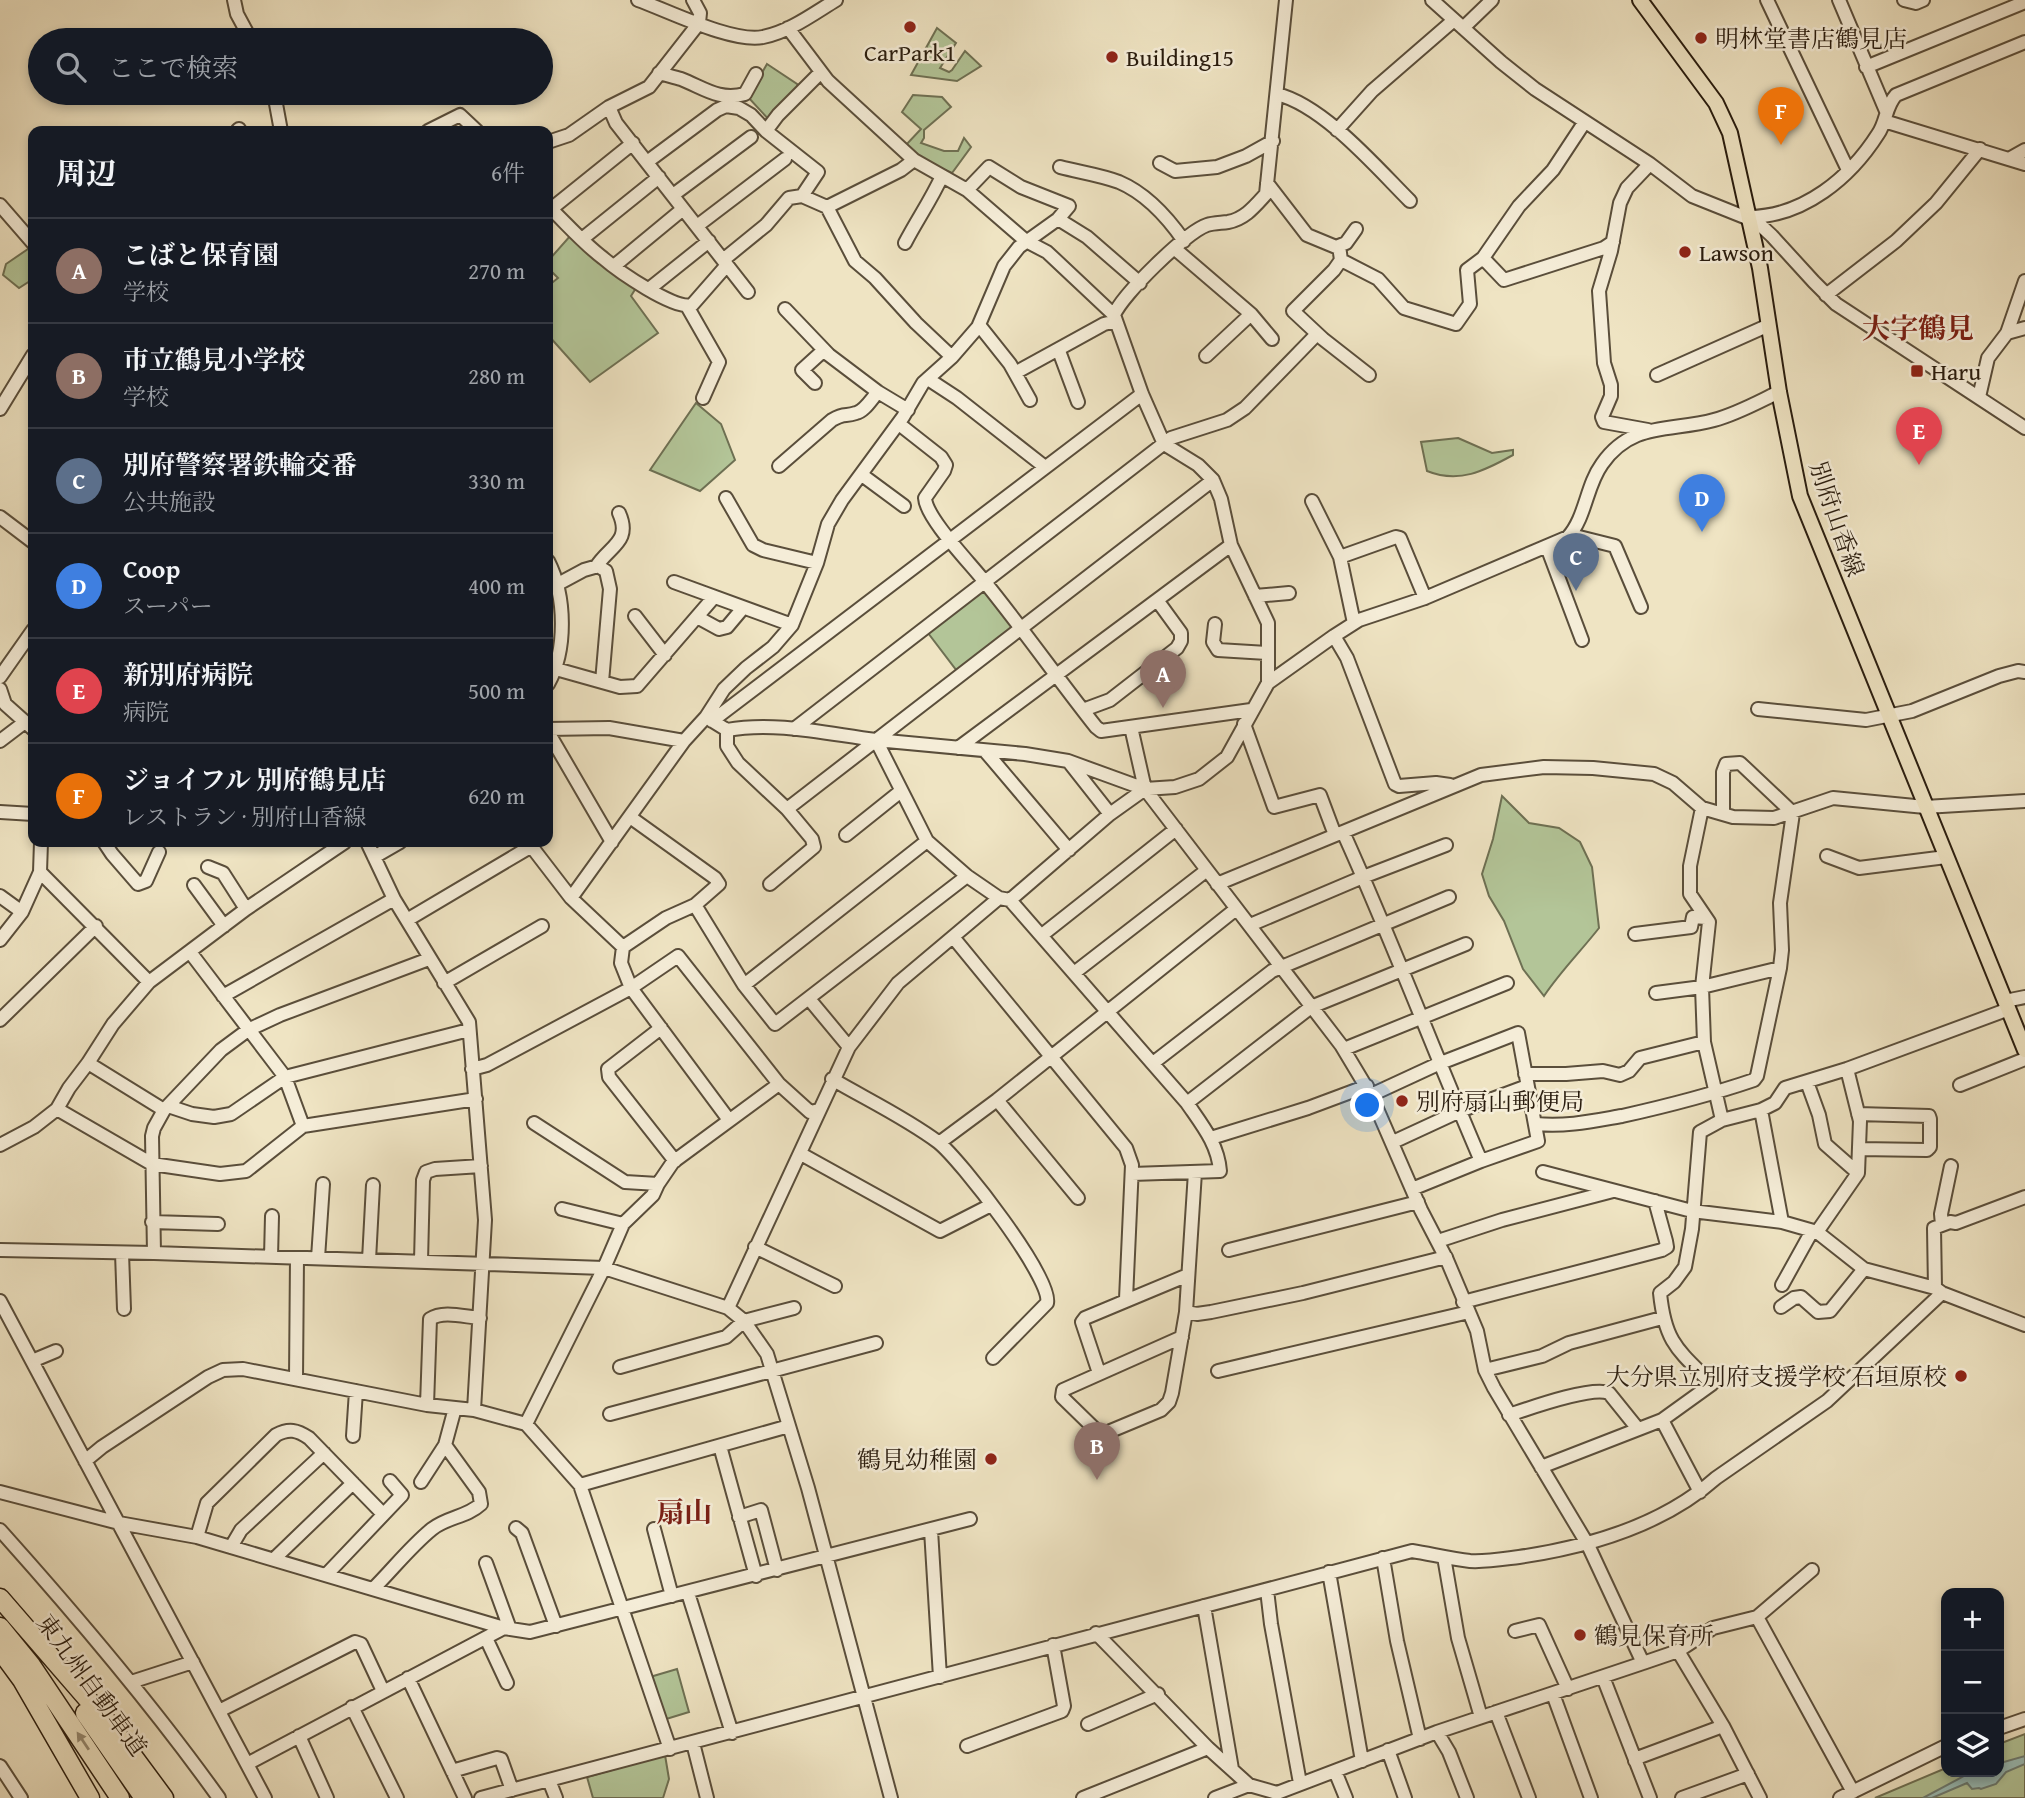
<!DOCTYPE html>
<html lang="ja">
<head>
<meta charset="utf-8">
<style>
  :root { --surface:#171b24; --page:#242831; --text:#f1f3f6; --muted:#9ea1a6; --line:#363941; --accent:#7c3aed }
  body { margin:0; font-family:"Gentium Book Plus","Noto Serif JP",serif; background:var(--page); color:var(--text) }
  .controls { position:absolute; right:21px; bottom:21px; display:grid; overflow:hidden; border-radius:14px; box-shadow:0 4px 10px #0003 }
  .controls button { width:63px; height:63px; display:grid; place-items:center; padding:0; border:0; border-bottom:2px solid var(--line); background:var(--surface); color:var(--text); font:35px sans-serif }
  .you { position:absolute; left:1368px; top:1106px; width:24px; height:24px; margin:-18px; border:5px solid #fff; border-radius:50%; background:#1a73e8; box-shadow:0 0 0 10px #1a73e833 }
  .badge { display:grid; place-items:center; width:46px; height:46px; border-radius:50%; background:var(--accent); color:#fff; font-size:23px; font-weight:700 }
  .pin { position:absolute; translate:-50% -58px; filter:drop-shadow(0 2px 4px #0008) }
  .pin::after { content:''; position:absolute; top:37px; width:24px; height:21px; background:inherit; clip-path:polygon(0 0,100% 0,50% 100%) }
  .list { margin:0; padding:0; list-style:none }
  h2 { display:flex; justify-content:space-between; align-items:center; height:91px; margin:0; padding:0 28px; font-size:30px }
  h2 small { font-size:23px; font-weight:400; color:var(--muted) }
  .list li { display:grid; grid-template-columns:46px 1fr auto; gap:21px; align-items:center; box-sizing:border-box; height:105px; padding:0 28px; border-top:2px solid var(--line) }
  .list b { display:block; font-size:26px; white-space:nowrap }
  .list p { margin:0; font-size:23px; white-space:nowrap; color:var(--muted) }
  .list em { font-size:23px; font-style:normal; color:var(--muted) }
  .icon { flex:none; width:38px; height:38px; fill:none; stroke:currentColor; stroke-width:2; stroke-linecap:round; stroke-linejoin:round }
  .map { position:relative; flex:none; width:2025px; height:1798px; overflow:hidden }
  .search { position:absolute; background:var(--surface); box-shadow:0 4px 10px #0003; left:28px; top:28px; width:525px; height:77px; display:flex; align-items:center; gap:18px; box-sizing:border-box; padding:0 24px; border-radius:38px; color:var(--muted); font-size:26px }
  .panel { position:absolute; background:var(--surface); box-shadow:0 4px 10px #0003; left:28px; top:126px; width:525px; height:721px; border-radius:14px }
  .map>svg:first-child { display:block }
</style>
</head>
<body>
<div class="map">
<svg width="2025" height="1798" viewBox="0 0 2025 1798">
  <rect width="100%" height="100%" fill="#efe4c3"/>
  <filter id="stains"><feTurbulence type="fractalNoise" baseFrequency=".00286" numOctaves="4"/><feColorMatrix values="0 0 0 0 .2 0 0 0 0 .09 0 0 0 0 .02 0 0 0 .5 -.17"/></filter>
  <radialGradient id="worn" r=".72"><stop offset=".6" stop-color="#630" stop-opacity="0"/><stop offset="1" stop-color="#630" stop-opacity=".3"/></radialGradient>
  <!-- green -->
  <path fill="#b3c598" stroke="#6e7053" stroke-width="2" d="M937,28L956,43L940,68L949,72L952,70L965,51L981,66L957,81L911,75Z
    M767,64L797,84L799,89L771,122L748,97Z
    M913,95L942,97L951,107L924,130V138L921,143L944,151H958L964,138L971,147L952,173L924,161L904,147L921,129L902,112Z
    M571,235L599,263L636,288L631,296L658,333L590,382L548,335V286L558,278L548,268V261Z
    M28,249L33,250V284L30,281L19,288L3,275L6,264Z
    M696,403L721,424L735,460L700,491L650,470Z
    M1458,438L1492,453L1513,450V455C1484,471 1459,484 1427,471L1421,442Z
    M984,585L1016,627L957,671L925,629Z
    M1502,796L1529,823L1559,828L1580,842L1592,867L1599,928C1581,951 1560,972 1544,996L1523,969L1504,921L1489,896L1482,874L1493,839Z
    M677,1669L689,1712L663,1720L650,1677Z
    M2025,1734V1798H1875L1946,1768V1772H1999V1744Z
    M665,1755L669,1779L663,1798H593L587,1777Z"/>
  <!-- water -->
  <path fill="#9abeb8" stroke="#6d7d74" stroke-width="2" d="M2025,1756V1764L2006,1772L1996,1784L1981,1789L1979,1788L1972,1789L1967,1783L1932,1798H1923L1964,1776V1772H1999V1760L2004,1762Z"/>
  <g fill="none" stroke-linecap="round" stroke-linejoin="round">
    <defs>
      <path id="minor" d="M234,0L237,14L251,40
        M638,0C669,11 732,43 763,37C789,32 813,14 836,0
        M1432,0L1501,62L1535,89L1650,164L1692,196L1757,222L1772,236L1814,282L1836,304L2025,428
        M1767,0L1848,170
        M1839,0L1886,111
        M1904,0L1916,3L1923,0
        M788,28L828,81L914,160L967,190L1026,241L1047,252L1114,315
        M1463,28L1492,0
        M1866,67L2025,2
        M659,73C666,75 674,77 681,79C704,88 719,101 745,94L756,74
        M274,93L281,131
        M1277,94C1324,106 1376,167 1410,201
        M609,107L616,123L748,292
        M1884,121L2025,164
        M1337,130L1372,91L1454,20
        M237,131L239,129
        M428,131L460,115L477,131
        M766,131L778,115L821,72
        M548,142L569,135L609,107L649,87L699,23L700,13L693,0
        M2009,159L2025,150
        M647,162L717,110L726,106L739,108L751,115L766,131L818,172L802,196
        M1160,163L1175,171L1217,167L1246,156L1273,141
        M1060,167C1079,172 1101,175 1119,182C1145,193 1168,218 1184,241
        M1646,168L1627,188L1620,203L1611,251L1599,291L1604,363L1611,385V396L1602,417L1604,422L1648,430
        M1267,183L1307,235L1336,247L1346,243L1356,229
        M673,195L751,137
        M0,205L33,243
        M548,206C566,223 583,243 603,258C618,271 674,310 692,305L727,265
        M827,207L901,170L914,160
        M551,209L633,143
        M1750,217C1804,216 1850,178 1878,134C1887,121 1885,107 1896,95L2025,42
        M1058,219L1087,237L1140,283
        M697,226L785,159
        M582,239L659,177
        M905,243C917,220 931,200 942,176
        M1339,246L1341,260L1334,270L1293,311L1323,339L1369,375
        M1174,248L1251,314L1272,339
        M1483,258L1504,280L1604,248L1613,242
        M723,260L766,225L789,198L802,196L827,207L855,261L875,278L916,323L952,357
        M1341,260L1378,279L1404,308L1456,324L1470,304L1467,270L1483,258L1519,206L1553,170L1584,123
        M614,266L683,209
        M649,289L709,241
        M1826,295L1896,241L1936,203L1980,149
        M687,306L719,362L703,398
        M785,309L829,355L878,392L908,410
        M979,325L1010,364L1030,400
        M2007,333L2025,328
        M1059,351L1078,402
        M1206,356L1251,314
        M1015,373L1104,324L1116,321
        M1657,375L1769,325
        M928,379L957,398L1045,467
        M815,383L802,370L824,350
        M1979,397L1988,358L2007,333L2025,281
        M0,409L33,355
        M899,424L941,457L946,465L944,471L925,498C926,518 970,563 984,581C1023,629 1058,679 1096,727L1101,731L1251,710
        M779,466L832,420C845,412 845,417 856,413C865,411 872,398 878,392
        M862,475L904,506
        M726,498L753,545L763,550L817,563
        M1312,501L1340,557L1354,623
        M0,517L33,542
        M1571,535L1615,546L1641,607
        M1547,547L1582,640
        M1340,557L1396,537L1400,538L1425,598
        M548,561C566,596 567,650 548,684
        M596,567C609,546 632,542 619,513
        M674,582L792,625
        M558,584L584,570L598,566L606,571L610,589L602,682
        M1255,596L1289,593
        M635,616L665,655
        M697,617L719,629L727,627L743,608
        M1215,624L1213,642L1218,650L1267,653
        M1334,636L1347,658L1395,784L1399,786L1436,783L1450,785
        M556,669L620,687L637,686L714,597
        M0,677L33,630
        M1268,683V623L1231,545L1221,499L1213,480L1198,465L1164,444L1142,394L1114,315C1122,295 1186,232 1207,225C1213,223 1221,223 1228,222C1245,219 1255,206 1266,194L1286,0
        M0,689L5,704L33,729
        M1758,709L1866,720L1912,711L1999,676L2018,671L2025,672
        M1083,710L1110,700L1177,648L1181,641V633L1157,600
        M706,717L727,730C775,721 828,734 876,740L927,841L967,876L999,898L1010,900L1187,1103C1202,1125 1218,1144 1220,1171L1132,1174
        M712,721L1142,394
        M1244,724L1274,807L1320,795L1335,835
        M1131,727L1145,789L1341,1045L1371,1095L1421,1210L1447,1260L1477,1331L1485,1370L1494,1388L1588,1545L1643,1663L1678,1651L1723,1726L1760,1798
        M548,729L609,728L684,741
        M794,729L1171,438L1227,420L1245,408L1317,334
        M727,730V746L738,763L787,809L812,839L814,847L770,884
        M548,732L612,842
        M876,740L1025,754L1068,761L1145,789L1175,787L1199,779L1227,757L1268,683L1334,636L1359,620L1425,598L1568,537C1586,517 1586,486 1602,464C1632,421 1671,432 1714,420C1737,414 1758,402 1779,392
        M0,741L25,722
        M958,748L1231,545
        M986,752L1069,850
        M1069,762L1110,814
        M1702,808L1690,866V894L1709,922L1702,987L1704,1042L1722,1120
        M787,809L1213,480
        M0,812L33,814
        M1723,813V772L1726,764L1740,763L1793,813
        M630,817L715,878L719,884L695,905L666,918L623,947L621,963L631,988L729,1120
        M1343,832C1392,940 1434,1052 1481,1161
        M846,835L901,791
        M104,842L112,854L138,884L146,881L159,852
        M367,842L394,899L469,1022L485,1220L474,1410
        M528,842L571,898L623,947
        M1827,856L1859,868L1946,857
        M374,857L400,842
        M208,867L223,873L246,909
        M40,872L149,982
        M1217,884L1481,775L1544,767L1593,768L1654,774L1673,783L1702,808L1733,817L1774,818L1833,798L1925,807L2025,801
        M194,885L224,926
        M0,896L22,912
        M571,898L684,741L706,717L724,689L746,668L773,647L792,625L817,563L828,524L842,500L903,417L923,383L952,357L978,327L1004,266L1019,247L1058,219L1069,206L1021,187L989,167L967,190
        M1010,900L1110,814L1145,789
        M695,905L744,985L775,1024L967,876
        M407,920L530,847
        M1250,925L1363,877L1446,845
        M1635,934L1691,927L1693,917L1706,918
        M1042,935L1176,829
        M953,937L1126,1148L1132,1165L1126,1299
        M0,940L22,912L40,872L41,842
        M190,952L285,1077L303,1126
        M1074,973L1207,870
        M444,983L542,926
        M744,985L927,841
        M1656,993L1702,987L1780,968
        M223,996L394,899
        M810,1000L849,1047
        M2005,1001L2025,997
        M0,1020L96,926
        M661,1028L608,1069L609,1077L675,1161
        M1344,1049L1507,983
        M88,1063L164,1110
        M1153,1063L1272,971L1449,897
        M472,1069L487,1065L631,988L678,956L779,1084L810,1112L819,1110
        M1525,1074H1566L1603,1071L1620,1075L1629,1071L1640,1058L1704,1042
        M832,1079C866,1099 906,1118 938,1142C960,1159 1053,1279 1047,1303L993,1358
        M1807,1082L1819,1115L1825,1144L1858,1173
        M1960,1085L2025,1059
        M1371,1095L1438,1064L1518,1033L1538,1141L1481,1161L1412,1189
        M997,1100L1078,1198
        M1187,1103L1311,1007L1466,944
        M168,1106L192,1114L214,1117L231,1114L285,1077L469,1030
        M57,1109L152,1164L220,1174L246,1171L303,1126L476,1099
        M1761,1110L1782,1222
        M1858,1114L1929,1116L1930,1119V1147L1927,1150L1859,1149
        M534,1123L625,1182L658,1184
        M1536,1124C1566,1127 1593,1121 1622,1116C1667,1106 1710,1095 1754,1080L1757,1076L1780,968L1782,950L1780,903L1793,813
        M1211,1138L1308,1108L1367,1086
        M1393,1142L1460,1111L1527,1086
        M939,1143L997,1100L1236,909
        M0,1145L34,1127L57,1109L69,1088L88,1063L113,1024L149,982L246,909L345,842
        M801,1154L940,1231L991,1205
        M1543,1172L1692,1211L1782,1222L1817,1232L1864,1269L1935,1288L1942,1293L2025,1325
        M562,1209L623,1224
        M152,1222L218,1224
        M1942,1225L1941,1214L1951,1166
        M1817,1232L1858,1173L1860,1121L1847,1069
        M1438,1241L1502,1220L1613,1191
        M755,1247L835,1286
        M0,1250L154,1253L604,1268L728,1308L744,1321L767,1354L808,1488L891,1798
        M1229,1250L1418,1202
        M122,1253L124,1309
        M154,1253L152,1136L154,1128L164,1110L221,1050L248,1030L280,1015L429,959
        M271,1257L272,1216
        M318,1258L323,1184
        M369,1260L373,1185
        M421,1261L423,1180L426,1172L435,1169L481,1166
        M1782,1285L1812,1231
        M1935,1288L1934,1228L1950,1222L1956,1223L2025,1197
        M0,1301L265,1798
        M1463,1302L1662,1250L1667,1247L1666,1241L1655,1201
        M1781,1307L1794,1298L1801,1297L1818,1312L1830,1311L1864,1269
        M728,1308L849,1047L898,983L999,898
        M1186,1312L1197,1314L1211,1312L1303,1293L1446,1257
        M1182,1337L1063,1390L1062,1397L1101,1435L1161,1410L1169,1402L1172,1393L1186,1312L1195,1172
        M32,1361L56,1351
        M620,1367L726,1337L744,1321L794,1308
        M1485,1370L1542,1356L1569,1343L1662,1318
        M1218,1371L1469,1312
        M1099,1373L1082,1322L1085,1318L1188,1275
        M296,1379L297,1258
        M427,1405L430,1319C443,1310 465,1317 480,1318
        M610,1414L876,1343
        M1509,1415C1530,1408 1591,1386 1609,1393L1638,1429
        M1662,1420L1700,1492
        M526,1424L604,1268L623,1224L653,1195L658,1184L673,1162L779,1084
        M353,1436L356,1391
        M720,1446L756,1576
        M85,1461L102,1447L208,1377L223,1370L243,1369L427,1405L474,1410L526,1424L580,1485L670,1749
        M1541,1467L1662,1420L1712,1384C1678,1350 1665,1343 1660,1293L1674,1282L1685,1267L1692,1229L1700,1132L1722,1120L1761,1110L1775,1103L1785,1088L1847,1069L2009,1009
        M421,1482L445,1445L455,1408
        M580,1485L789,1426
        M0,1492L119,1523L197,1537L504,1628L530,1632L970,1519
        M739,1517L761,1510L777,1570
        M516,1528L522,1533L556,1626
        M654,1529L672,1596
        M0,1530C77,1616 152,1704 219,1798
        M931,1530L940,1677
        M197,1537L207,1503L276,1435C289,1428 297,1430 309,1438L383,1514
        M231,1547L241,1530L324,1453
        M1444,1557L1458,1638L1481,1717
        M1383,1558L1397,1641L1420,1739
        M274,1559L353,1483
        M486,1563L510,1629
        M1329,1572L1362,1761
        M327,1574L402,1495L390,1481
        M374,1588C393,1569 411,1546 432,1529C447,1517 467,1517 481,1504L479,1492L445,1445
        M1267,1590L1271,1624L1300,1783
        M688,1593L732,1733
        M1204,1606L1232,1769
        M1757,1617L1853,1792
        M1515,1631L1539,1625L1568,1689
        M1096,1633L1208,1748L1249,1785L1277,1793L1437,1732L1643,1663
        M486,1638L507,1683
        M1678,1651L1713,1628L1757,1617L1812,1570
        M1603,1677L1650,1798
        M408,1678L465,1798
        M131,1682L193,1662
        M1553,1694L1591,1798
        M352,1707L397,1798
        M219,1711L355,1642L361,1644L383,1691
        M1496,1712L1529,1798
        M1088,1724L1158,1694
        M1999,1728L2025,1719
        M1437,1732L1449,1752L1467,1798
        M299,1736L327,1798
        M693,1743L707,1798
        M967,1746L1062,1711L1064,1706L1053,1645
        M1388,1750L1405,1798
        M1635,1761L1637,1758L1723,1726
        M247,1764L504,1628
        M0,1766L21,1798
        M452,1771L497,1758L501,1759L512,1790
        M1335,1771L1346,1798
        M549,1780L556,1798
        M481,1798L1412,1551C1431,1554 1451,1559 1470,1561C1486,1562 1503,1559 1519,1557C1588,1547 1662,1526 1716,1478L1827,1401L1942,1293
        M1083,1798L1208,1748
        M1215,1798L1249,1785
        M1682,1798L1748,1774
        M1840,1798L1946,1746"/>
      <path id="major" d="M1640,0L1716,103L1730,133L1760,268L1779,392L1800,496L2025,1050"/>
      <path id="highway" d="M0,1598L110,1725L164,1798
        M0,1627L31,1665L120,1798
        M0,1650L22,1680L90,1798
        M85,1713L144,1798"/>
    </defs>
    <!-- minor casing -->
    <use href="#minor" stroke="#5a4e3b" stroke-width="16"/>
    <!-- major casing -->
    <use href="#major" stroke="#291c0e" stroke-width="18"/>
    <!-- highway casing -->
    <use href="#highway" stroke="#291c0e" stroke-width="21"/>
    <!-- minor -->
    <use href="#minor" stroke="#f5edd8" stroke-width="12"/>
    <!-- major -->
    <use href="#major" stroke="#efe4c3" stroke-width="14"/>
    <!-- highway -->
    <use href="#highway" stroke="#efe4c3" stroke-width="18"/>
  </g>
  <!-- one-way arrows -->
  <defs><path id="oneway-solid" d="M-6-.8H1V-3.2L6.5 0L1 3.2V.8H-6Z" transform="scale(1.75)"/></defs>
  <use fill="#968a72" href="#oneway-solid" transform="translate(83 1741) rotate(-124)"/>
  <!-- markers -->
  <g fill="#8f2418" stroke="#f5edd8" stroke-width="2.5">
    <circle cx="910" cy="27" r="7"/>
    <circle cx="1701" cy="38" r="7"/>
    <circle cx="1112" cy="57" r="7"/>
    <circle cx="1685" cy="252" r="7"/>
    <rect x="1910" y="364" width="14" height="14" rx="3.5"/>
    <circle cx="1402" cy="1101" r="7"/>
    <circle cx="1961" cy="1376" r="7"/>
    <circle cx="991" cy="1459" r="7"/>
    <circle cx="1580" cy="1635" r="7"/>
  </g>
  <g text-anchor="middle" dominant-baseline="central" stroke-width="5" stroke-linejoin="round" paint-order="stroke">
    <!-- poi labels -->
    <g font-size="24" fill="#291c0e" stroke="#f5edd8" text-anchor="start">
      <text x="1715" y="38">明林堂書店鶴見店</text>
      <text x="910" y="52" text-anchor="middle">CarPark1</text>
      <text x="1126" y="57">Building15</text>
      <text x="1699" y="252">Lawson</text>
      <text x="1931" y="371">Haru</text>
      <text x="1416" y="1101">別府扇山郵便局</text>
      <text x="1947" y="1376" text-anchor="end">大分県立別府支援学校 石垣原校</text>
      <text x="977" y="1459" text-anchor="end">鶴見幼稚園</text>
      <text x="1594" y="1635">鶴見保育所</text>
    </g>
    <!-- street labels -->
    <g font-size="24" fill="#291c0e" stroke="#f5edd8">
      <text transform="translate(1837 519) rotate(71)">別府山香線</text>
      <text transform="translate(92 1685) rotate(54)">東九州自動車道</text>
    </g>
    <!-- quarter labels -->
    <g font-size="28" font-weight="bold" fill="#7a1f14" stroke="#f5edd8">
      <text x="1918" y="327">大字鶴見</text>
      <text x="684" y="1511">扇山</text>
    </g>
  </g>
  <rect width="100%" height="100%" filter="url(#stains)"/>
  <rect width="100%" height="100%" fill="url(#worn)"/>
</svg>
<div class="controls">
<button>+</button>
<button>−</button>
<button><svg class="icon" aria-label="layers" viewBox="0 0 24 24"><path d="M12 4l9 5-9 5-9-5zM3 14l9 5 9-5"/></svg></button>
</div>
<div class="you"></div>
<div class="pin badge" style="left:1163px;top:708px;background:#8d6e63">A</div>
<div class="pin badge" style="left:1097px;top:1480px;background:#8d6e63">B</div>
<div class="pin badge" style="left:1576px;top:591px;background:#5c6f8a">C</div>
<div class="pin badge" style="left:1702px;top:532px;background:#3f7fe0">D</div>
<div class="pin badge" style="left:1919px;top:465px;background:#e0444e">E</div>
<div class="pin badge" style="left:1781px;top:145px;background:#e8710a">F</div>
<div class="search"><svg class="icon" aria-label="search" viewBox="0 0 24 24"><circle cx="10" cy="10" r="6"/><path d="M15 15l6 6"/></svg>ここで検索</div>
<section class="panel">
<h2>周辺<small>6件</small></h2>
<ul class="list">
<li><span class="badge" style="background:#8d6e63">A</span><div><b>こばと保育園</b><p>学校</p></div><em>270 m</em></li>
<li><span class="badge" style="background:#8d6e63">B</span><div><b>市立鶴見小学校</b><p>学校</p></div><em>280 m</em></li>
<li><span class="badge" style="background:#5c6f8a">C</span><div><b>別府警察署鉄輪交番</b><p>公共施設</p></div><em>330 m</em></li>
<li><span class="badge" style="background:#3f7fe0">D</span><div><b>Coop</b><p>スーパー</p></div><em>400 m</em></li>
<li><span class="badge" style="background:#e0444e">E</span><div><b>新別府病院</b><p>病院</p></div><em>500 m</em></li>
<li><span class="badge" style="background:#e8710a">F</span><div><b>ジョイフル 別府鶴見店</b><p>レストラン · 別府山香線</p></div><em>620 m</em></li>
</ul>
</section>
</div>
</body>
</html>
